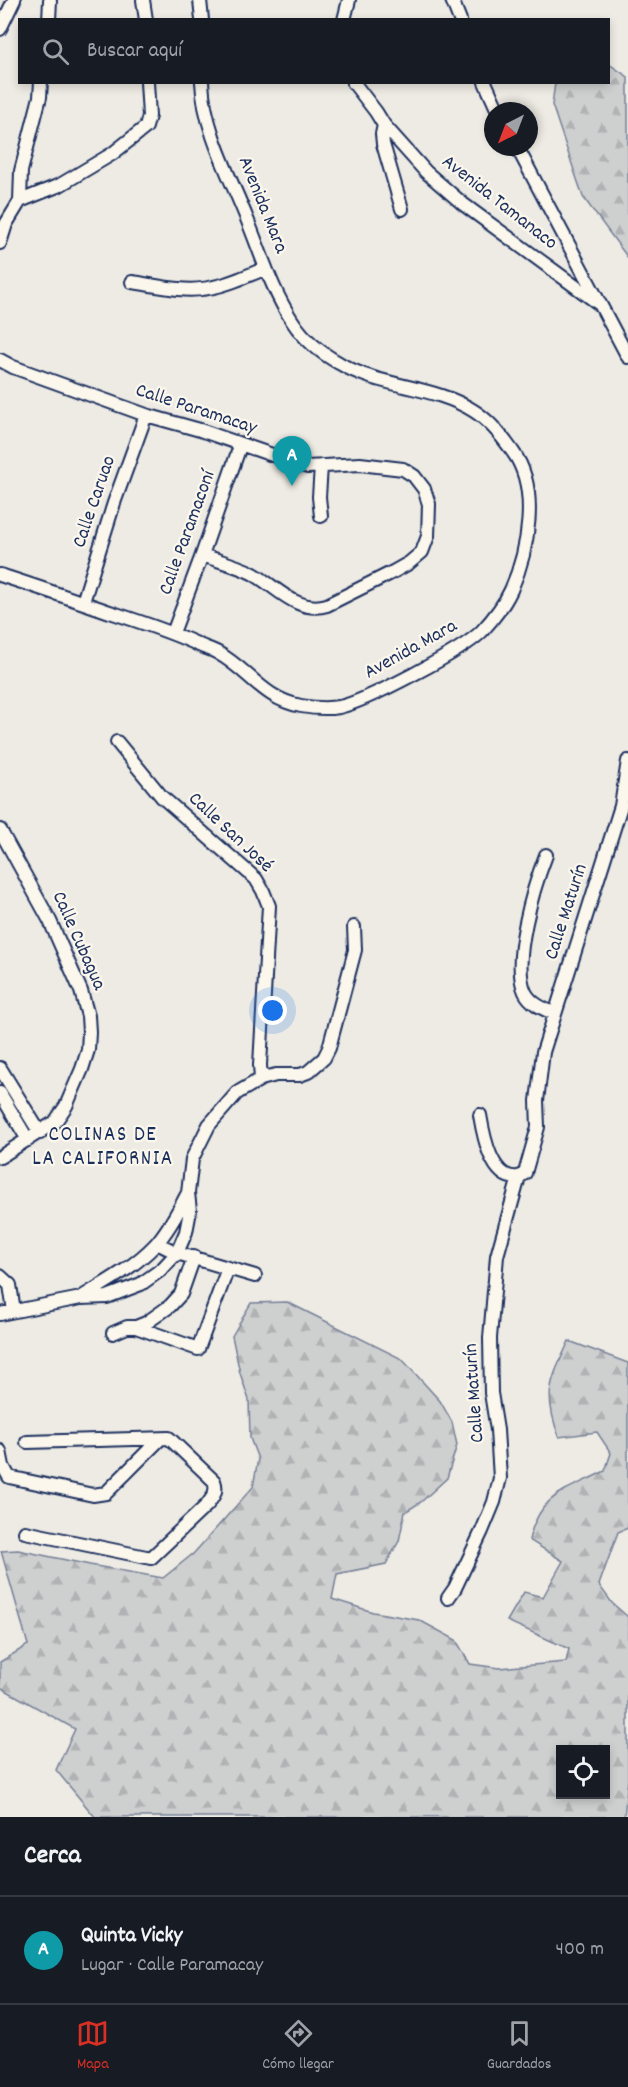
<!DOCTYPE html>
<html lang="es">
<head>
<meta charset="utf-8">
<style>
  :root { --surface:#171b24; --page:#20242c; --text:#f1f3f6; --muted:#9ea1a6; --line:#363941; --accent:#d93025 }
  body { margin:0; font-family:Dekko,sans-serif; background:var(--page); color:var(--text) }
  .controls { position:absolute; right:18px; bottom:18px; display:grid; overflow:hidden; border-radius:0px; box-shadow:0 3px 9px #0003 }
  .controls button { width:54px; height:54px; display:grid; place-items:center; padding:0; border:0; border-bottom:2px solid var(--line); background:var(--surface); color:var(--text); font:30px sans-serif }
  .compass { position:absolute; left:484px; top:102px; width:54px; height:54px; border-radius:50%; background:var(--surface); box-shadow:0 3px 9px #0003; rotate:222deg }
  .you { position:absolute; left:273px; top:1011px; width:21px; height:21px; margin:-15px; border:4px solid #fff; border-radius:50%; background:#1a73e8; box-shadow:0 0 0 9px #1a73e833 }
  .badge { display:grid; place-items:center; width:39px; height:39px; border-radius:50%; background:var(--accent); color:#fff; font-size:20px; font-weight:700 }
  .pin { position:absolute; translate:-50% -50px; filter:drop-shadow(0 2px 3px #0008) }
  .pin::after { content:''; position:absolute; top:32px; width:21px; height:18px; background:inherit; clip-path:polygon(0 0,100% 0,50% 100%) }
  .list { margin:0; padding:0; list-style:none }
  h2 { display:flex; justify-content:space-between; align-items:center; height:78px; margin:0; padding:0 24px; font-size:26px }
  h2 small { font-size:20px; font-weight:400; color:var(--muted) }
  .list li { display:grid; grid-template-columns:39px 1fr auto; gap:18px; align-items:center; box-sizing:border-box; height:108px; padding:0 24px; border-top:2px solid var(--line) }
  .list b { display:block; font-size:22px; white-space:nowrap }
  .list p { margin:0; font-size:20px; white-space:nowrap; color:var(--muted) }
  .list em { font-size:20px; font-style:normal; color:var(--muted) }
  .icon { flex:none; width:33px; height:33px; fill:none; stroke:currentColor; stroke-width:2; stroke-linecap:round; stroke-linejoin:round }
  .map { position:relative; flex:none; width:628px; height:1817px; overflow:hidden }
  .search { position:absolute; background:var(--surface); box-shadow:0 3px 9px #0003; left:18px; right:18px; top:18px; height:66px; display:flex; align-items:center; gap:15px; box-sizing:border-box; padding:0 21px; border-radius:0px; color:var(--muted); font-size:22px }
  .sheet { height:186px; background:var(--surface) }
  nav { display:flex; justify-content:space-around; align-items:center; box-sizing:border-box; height:84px; border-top:2px solid var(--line); background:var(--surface); font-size:16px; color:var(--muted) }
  nav a { display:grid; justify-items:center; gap:3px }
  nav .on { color:var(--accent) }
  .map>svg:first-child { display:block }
</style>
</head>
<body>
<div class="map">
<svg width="628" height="1817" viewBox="0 0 628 1817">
  <defs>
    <pattern id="forest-firs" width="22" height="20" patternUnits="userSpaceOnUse" patternTransform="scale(1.5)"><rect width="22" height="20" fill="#cecfcf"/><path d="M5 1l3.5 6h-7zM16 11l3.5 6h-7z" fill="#b0b2b4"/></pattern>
  </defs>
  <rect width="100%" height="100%" fill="#eeebe4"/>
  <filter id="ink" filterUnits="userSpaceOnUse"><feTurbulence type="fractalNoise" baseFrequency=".0167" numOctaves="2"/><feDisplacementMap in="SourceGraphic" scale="12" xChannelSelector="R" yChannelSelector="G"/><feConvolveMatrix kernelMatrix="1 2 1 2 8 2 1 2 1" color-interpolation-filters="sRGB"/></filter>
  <g filter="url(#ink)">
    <!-- forest -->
    <path fill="url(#forest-firs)" stroke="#747f96" stroke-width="1.5" fill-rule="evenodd" d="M609,64L628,77V258L583,197L552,105L555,83L608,82Z
      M287,1302L402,1359L440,1401L452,1422L457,1445L447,1478L421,1502L405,1512L399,1541L386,1564L337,1574L332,1599L373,1612L419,1620L456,1640L470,1664L499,1668L566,1662L569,1649L507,1621L524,1592L543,1597L563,1561L529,1540C540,1493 566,1491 605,1471L611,1453L597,1432L559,1437C543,1393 550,1382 569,1341L628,1363V1528L618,1532L599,1585L612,1603L628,1617V1779L624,1817H95L56,1770L75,1729L0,1687V1662L28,1645L1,1551L18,1550L90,1565L163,1578L194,1553L253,1487L258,1459L250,1438L249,1400L240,1373L232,1336L251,1303ZM560,1750H606V1794H560Z"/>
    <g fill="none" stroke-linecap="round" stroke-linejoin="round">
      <defs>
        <path id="minor" d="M143,0L146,20
          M200,0L202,20
          M452,0L460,20
          M49,20L50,0
          M344,20L349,0
          M0,29L14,0
          M353,82L376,112L384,125L426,172L463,204L598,303
          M485,82L498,111
          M384,125L382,134L383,144L402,209
          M517,147L628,357
          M20,201L60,185L112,154L146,127L149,116L147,82
          M0,243L6,224L20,201L21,171L40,97L41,82
          M132,282C147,284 163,288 179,289C210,293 238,280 266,268
          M0,360L13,367L146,415L200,430L307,467L360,464L403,469L414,476L424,489L429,504L428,536L422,552L409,563L393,572L327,605C297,614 276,586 252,573C236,565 219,561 202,555
          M321,466L319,497L321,516
          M0,575C38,587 75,600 113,613C141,622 168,631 195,643C202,647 211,649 218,653C249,670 263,699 301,706C313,708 327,709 339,707C365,702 464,650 482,631C493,619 504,605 511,590C528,551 540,489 513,452C502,436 490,421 474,411C434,385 380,388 339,363C321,353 304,339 293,322C272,291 261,253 247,219C230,176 204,130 202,82
          M83,602L114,503L146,415
          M173,633L202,555L240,446
          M117,742L162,797L256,879L263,891L269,906L260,1065L261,1079
          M0,830L50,921L81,991L88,1016L89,1032L88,1050L82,1069L66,1106L55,1122L0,1157
          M546,855C534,886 511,961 525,992C531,1004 544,1009 555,1014
          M0,1068L40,1133
          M0,1093L28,1140
          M480,1115C483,1133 491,1182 519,1177
          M157,1243L177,1253L255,1276
          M0,1276L10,1285L14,1311
          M82,1297C108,1281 134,1267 155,1245C169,1230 178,1211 188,1193
          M0,1314L81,1298L107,1297L141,1284L162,1269L177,1253L186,1232L190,1211L188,1193L192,1159L209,1125L237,1093L261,1079L276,1075H300L308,1072L324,1058L329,1048L355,950L354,927
          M136,1327L198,1349L228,1268
          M113,1333L127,1327H136L146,1323L170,1306L181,1294L194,1257
          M0,1451L3,1466L9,1477L93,1495L106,1493L160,1439
          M25,1532L151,1558L207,1505C213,1497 218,1491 214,1481L169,1438L27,1442
          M448,1598L455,1588L482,1531L494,1502L500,1478L497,1430L491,1393L490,1338L497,1256L519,1177L525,1173L538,1127L537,1101L543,1052L621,806L628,761"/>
      </defs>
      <!-- minor casing -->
      <use href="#minor" stroke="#1b2f5e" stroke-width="16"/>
      <!-- minor -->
      <use href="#minor" stroke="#fbf7ec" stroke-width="12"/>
    </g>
  </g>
  <g text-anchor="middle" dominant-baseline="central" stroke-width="4.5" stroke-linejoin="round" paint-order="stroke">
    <!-- street labels -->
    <g font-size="20" fill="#1b2f5e" stroke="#fbf7ec">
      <text transform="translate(499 203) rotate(38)">Avenida Tamanaco</text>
      <text transform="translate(262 205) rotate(68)">Avenida Mara</text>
      <text transform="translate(196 410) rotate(18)">Calle Paramacay</text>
      <text transform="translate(95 502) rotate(-71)">Calle Caruao</text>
      <text transform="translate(188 533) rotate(-70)">Calle Paramaconí</text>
      <text transform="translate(411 650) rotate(-29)">Avenida Mara</text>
      <text transform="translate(230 833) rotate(43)">Calle San José</text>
      <text transform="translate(567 912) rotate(-72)">Calle Maturín</text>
      <text transform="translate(78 941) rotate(66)">Calle Cubagua</text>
      <text transform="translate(475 1393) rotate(-94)">Calle Maturín</text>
    </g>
    <!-- neighbourhood labels -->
    <g font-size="21" letter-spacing="1.5" fill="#1b2f5e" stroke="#fbf7ec">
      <text x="103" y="1136">COLINAS DE<tspan x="103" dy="24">LA CALIFORNIA</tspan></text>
    </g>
  </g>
</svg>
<div class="controls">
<button><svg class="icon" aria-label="locate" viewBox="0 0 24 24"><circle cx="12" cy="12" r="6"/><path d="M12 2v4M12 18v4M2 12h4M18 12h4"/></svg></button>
</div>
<svg class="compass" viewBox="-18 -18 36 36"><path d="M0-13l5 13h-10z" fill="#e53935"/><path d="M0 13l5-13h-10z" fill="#9ea1a6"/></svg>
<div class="you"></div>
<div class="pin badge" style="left:292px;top:486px;background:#0f9aa8">A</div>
<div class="search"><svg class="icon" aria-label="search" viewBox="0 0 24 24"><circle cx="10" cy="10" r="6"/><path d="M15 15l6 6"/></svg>Buscar aquí</div>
</div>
<section class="sheet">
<h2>Cerca<small></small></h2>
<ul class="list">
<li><span class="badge" style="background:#0f9aa8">A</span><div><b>Quinta Vicky</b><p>Lugar · Calle Paramacay</p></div><em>400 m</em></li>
</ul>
</section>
<nav>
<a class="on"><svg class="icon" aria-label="map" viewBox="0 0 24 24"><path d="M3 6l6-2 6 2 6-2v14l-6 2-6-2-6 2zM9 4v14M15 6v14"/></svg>Mapa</a>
<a><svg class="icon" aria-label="directions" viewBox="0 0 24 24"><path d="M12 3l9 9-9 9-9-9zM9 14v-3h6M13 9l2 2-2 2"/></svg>Cómo llegar</a>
<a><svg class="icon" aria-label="saved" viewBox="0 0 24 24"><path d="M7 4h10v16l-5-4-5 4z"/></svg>Guardados</a>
</nav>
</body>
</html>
